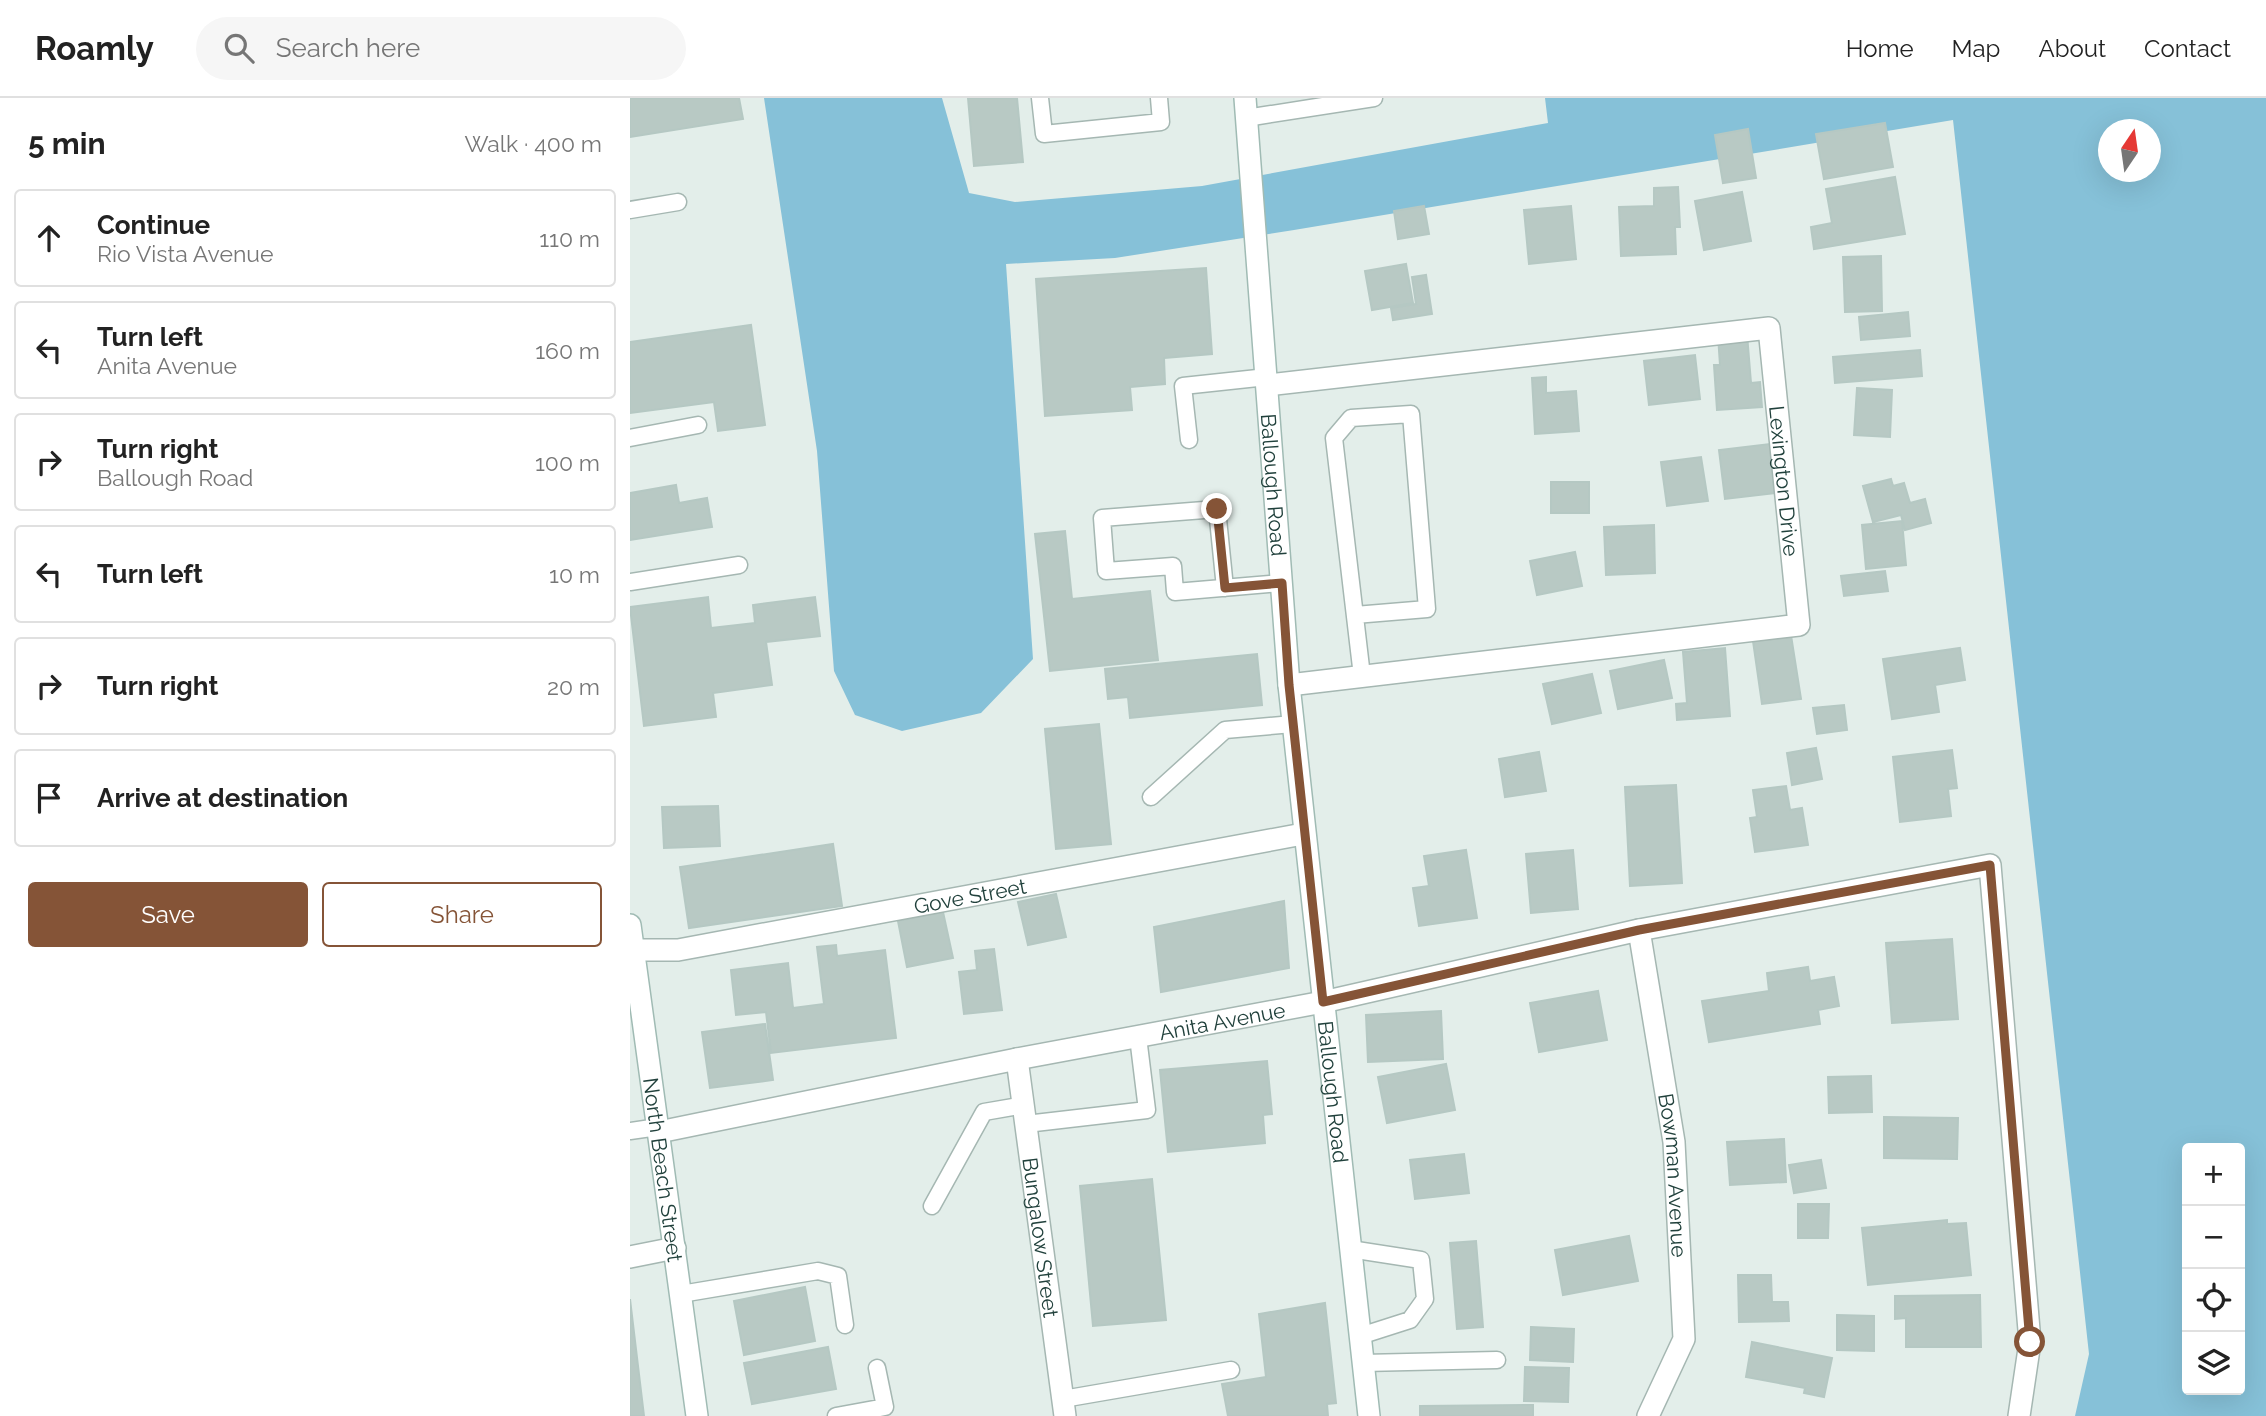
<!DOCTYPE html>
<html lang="en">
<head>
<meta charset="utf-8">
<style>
  :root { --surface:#fff; --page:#f6f6f6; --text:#222; --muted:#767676; --line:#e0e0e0; --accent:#855437 }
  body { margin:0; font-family:Raleway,sans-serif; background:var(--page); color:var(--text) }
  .controls { position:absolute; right:21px; bottom:21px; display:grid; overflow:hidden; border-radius:7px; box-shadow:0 7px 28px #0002 }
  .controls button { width:63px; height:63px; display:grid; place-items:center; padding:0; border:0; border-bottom:2px solid var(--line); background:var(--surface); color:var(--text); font:35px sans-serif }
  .compass { position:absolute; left:1468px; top:21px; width:63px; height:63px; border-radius:50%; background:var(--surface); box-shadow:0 7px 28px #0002; rotate:13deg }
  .stop { position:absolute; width:21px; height:21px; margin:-16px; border:5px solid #855437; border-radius:50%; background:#fff }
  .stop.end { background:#855437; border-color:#fff; box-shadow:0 2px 7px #0008 }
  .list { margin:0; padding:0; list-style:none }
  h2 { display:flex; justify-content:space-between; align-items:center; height:91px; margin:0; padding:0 28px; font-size:30px }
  h2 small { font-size:23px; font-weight:400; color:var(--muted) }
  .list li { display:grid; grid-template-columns:46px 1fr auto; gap:21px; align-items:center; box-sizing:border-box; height:98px; margin:0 14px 14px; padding:0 14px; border:2px solid var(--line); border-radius:7px }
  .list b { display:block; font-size:26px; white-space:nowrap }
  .list p { margin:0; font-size:23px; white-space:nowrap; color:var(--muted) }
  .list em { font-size:23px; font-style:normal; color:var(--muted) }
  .actions { display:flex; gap:14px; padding:21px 28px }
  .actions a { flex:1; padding:16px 0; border:2px solid var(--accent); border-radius:7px; text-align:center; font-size:24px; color:var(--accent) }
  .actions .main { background:var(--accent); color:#fff }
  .icon { flex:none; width:38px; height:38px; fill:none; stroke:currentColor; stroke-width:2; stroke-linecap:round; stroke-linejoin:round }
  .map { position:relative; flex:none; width:1636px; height:1318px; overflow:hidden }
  header { display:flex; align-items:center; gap:42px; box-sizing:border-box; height:98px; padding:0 35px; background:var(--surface); border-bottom:2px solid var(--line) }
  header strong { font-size:33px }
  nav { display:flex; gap:38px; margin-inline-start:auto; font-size:24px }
  .search { width:490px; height:63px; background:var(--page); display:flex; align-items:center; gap:18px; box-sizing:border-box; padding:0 24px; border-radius:38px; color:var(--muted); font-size:26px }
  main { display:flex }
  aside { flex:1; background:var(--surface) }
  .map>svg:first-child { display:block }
</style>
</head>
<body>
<header>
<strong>Roamly</strong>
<div class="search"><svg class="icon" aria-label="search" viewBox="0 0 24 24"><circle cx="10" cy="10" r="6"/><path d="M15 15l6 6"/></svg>Search here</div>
<nav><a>Home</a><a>Map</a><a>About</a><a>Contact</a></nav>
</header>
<main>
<aside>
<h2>5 min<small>Walk · 400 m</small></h2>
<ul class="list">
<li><svg class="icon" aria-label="ahead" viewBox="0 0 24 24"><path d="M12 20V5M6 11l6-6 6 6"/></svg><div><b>Continue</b><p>Rio Vista Avenue</p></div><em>110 m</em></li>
<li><svg class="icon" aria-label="left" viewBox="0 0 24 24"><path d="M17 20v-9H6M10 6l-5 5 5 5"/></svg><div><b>Turn left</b><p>Anita Avenue</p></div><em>160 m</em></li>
<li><svg class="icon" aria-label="right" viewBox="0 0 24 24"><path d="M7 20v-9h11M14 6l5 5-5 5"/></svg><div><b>Turn right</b><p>Ballough Road</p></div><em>100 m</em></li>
<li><svg class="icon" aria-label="left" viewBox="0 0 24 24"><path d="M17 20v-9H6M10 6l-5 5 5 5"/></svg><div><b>Turn left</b></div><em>10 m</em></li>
<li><svg class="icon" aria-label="right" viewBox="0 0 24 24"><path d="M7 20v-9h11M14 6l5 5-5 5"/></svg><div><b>Turn right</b></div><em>20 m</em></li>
<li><svg class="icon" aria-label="arrive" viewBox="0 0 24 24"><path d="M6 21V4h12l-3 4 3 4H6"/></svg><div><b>Arrive at destination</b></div></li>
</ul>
<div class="actions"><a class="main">Save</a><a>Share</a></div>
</aside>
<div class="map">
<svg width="1636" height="1318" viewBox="0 0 1636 1318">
  <rect width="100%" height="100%" fill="#e3eeea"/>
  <!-- water -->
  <path fill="#86c1d8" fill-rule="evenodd" d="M134,0H312L339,95L385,104L572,88L918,25L915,0H1636V1318H1445L1459,1256L1323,22L664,132L485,160L376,166L403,561L351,615L272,633L225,617L204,573L187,353ZM1478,32H1520V74H1478ZM1557,1050H1610V1292H1557Z"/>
  <!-- building -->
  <path fill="#b8c9c4" stroke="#b5c8c3" stroke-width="2" d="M0,0H109L113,21L0,39Z
    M338,0H387L393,64L344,68Z
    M1255,25L1263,69L1194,81L1186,36Z
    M1118,31L1126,80L1093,85L1085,37Z
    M1265,79L1275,136L1184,151L1181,129L1202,125L1196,91Z
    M1048,89L1050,129H1045L1046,156L991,158L989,109L1024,108V90Z
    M1112,94L1121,143L1074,152L1065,103Z
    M794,108L799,136L768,141L764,113Z
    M941,108L946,161L899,166L894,112Z
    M1251,158L1252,213L1215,214L1213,159Z
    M776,166L783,205L742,212L735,173Z
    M576,170L582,256L534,260L535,286L500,289L502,312L415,318L406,181Z
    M796,177L802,216L763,222L761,210L786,206L782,179Z
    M1278,214L1280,238L1231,242L1229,219Z
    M121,227L135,327L88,333L84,304L0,315V244Z
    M1117,236L1121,285L1130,284L1132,309L1087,312L1084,267H1090L1088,238Z
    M1290,252L1292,278L1205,285L1203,259Z
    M1065,257L1070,301L1019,307L1014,263Z
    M916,279V295L946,293L949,333L905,336L902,280Z
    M1227,290L1262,292L1260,339L1224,337Z
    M1148,345L1154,394L1095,401L1089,352Z
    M1071,359L1078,403L1037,408L1031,364Z
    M1261,381L1263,388L1274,385L1280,405L1295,401L1301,425L1275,432L1271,417L1243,424L1233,388Z
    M921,384H959V415H921Z
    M46,387L49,405L77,400L82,429L0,442V395Z
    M1272,423L1276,467L1236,471L1232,427Z
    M1024,427L1025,475L976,477L974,429Z
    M435,433L442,501L520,493L528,562L420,573L405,436Z
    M945,454L952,488L907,497L900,463Z
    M1255,473L1258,493L1214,498L1211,478Z
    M78,499L81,530L125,525L123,507L185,499L190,538L136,544L142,587L83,595L86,619L14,628L0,509Z
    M1160,531L1171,601L1132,606L1122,536Z
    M1095,550L1100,618L1047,622L1046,606L1057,605L1053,554Z
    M1330,550L1335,582L1305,587L1309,614L1262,621L1253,561Z
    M627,556L632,607L500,620L498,599L478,601L475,571Z
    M1034,562L1042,600L988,611L980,573Z
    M962,576L971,615L922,626L913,586Z
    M1214,607L1217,632L1187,636L1183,610Z
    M469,626L481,746L426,751L415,631Z
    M1186,650L1192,681L1162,687L1157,655Z
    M1322,652L1327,690L1318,691L1321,718L1270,724L1263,659Z
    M909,654L916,693L875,699L869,661Z
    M1046,687L1052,785L1000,788L995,689Z
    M1156,688L1160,712L1172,710L1178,747L1125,754L1120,720L1127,719L1123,692Z
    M88,708L90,748L34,750L32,709Z
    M203,746L212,808L59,830L50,769Z
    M836,752L847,820L789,828L783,790L799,788L794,758Z
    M943,752L948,811L901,815L896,756Z
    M426,796L436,839L398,847L388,804Z
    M654,803L659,870L531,894L524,829Z
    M313,814L323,860L277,869L268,823Z
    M1322,841L1328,921L1262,925L1256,845Z
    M206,847L207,858L255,852L266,940L141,955L136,914L106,917L101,872L158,865L163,910L194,906L187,849Z
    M364,851L372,912L334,916L329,874L347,872L345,853Z
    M1178,869L1180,883L1204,879L1209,908L1188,912L1190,926L1079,944L1072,903L1139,893L1137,875Z
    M968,893L977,942L909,954L900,905Z
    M811,913L813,961L738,964L736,917Z
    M135,926L143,982L80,990L72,934Z
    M637,963L642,1016L633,1017L635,1045L538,1054L530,972Z
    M816,966L825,1012L757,1025L748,979Z
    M1241,978L1242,1014L1199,1015L1198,979Z
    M1254,1019L1328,1020L1327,1061L1254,1060Z
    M1154,1041L1156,1084L1100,1087L1097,1044Z
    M834,1056L839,1095L785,1101L780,1062Z
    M1191,1062L1196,1090L1164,1095L1159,1067Z
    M522,1081L536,1222L463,1228L450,1088Z
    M1168,1106H1199L1198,1140H1168Z
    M1317,1122V1126L1336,1125L1341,1177L1238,1187L1232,1130Z
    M999,1138L1008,1183L933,1197L925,1152Z
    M846,1143L853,1229L827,1231L820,1145Z
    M1108,1177H1141L1142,1204H1158L1159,1223L1109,1224Z
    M175,1189L185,1243L114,1257L104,1203Z
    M1350,1197L1351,1249H1276V1220L1265,1221V1198Z
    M0,1201L14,1318H0Z
    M695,1205L706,1305L697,1306L698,1318H598L592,1286L636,1279L629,1216Z
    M1207,1217L1244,1218V1253L1207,1252Z
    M901,1229L944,1231L943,1264L900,1262Z
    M1122,1244L1202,1260L1194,1299L1174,1295L1175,1290L1116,1279Z
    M198,1249L206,1291L122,1306L114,1265Z
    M895,1269L939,1270L938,1304L894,1303Z
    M903,1307V1318H790V1308Z"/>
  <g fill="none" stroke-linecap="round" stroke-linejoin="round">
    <defs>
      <path id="lane" d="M410,0L414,36L531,24L529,0
        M616,20L744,0
        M0,112L48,104
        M0,340L68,327
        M559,342L553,288L637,279
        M0,484L109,467
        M595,490L587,411L472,420L476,473L543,468L545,494L652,485
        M725,517L797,511L781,316L721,320L704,340L732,578
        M521,699L595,632L663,626
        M396,1026L517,1012L508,939
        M0,1033L28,1029
        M302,1108L354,1014L394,1007
        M720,1151L791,1162L795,1201L780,1222L730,1238
        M51,1196L188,1173L208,1178L215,1227
        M733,1265L867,1262
        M433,1301L601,1272
        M206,1318L255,1309L247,1270"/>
      <g id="street">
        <path id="s1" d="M638,287L1139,230L1169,527L659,587"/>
        <path id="s2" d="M1009,832L1044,1044L1054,1241L1018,1318"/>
        <path id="s3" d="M0,852H48L673,736"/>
        <path id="s4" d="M387,961L435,1318"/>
        <path id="s5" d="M29,1034L387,961L693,904L1009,832L1360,767L1400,1244L1389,1318"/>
        <path d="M0,1159L45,1150"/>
      </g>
      <g id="secondary">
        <path id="s6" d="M615,0L659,587L739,1318"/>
        <path id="s7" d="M0,827L67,1318"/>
      </g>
    </defs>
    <!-- lane casing -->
    <use href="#lane" stroke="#a5b7b2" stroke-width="19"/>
    <!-- street casing -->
    <use href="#street" stroke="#a5b7b2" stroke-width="24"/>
    <!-- secondary casing -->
    <use href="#secondary" stroke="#a0bbb4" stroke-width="24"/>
    <!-- lane -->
    <use href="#lane" stroke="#fff" stroke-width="16"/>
    <!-- street -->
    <use href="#street" stroke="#fff" stroke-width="21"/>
    <!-- secondary -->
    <use href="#secondary" stroke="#fff" stroke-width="21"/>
  </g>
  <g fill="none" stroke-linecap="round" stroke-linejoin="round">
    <!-- route -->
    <path stroke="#855437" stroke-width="9" d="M587,411L595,490L652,485L659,587L693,904L1009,832L1360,767L1400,1244"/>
  </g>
  <g text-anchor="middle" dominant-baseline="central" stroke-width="7" stroke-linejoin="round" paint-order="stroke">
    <!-- street labels -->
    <g font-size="21" fill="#21413c" stroke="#f4faf8">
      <text stroke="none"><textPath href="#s1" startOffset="658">Lexington Drive</textPath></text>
      <text stroke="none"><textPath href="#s6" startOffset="388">Ballough Road</textPath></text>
      <text stroke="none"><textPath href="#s3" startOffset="345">Gove Street</textPath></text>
      <text stroke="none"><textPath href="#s5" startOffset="574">Anita Avenue</textPath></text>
      <text stroke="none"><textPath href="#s6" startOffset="998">Ballough Road</textPath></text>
      <text stroke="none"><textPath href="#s7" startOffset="247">North Beach Street</textPath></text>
      <text stroke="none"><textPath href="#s2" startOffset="248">Bowman Avenue</textPath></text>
      <text stroke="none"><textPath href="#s4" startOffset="180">Bungalow Street</textPath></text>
    </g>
  </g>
</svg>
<div class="controls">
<button>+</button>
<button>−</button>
<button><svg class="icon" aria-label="locate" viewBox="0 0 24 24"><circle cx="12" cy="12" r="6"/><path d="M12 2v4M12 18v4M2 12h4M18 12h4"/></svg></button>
<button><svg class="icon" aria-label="layers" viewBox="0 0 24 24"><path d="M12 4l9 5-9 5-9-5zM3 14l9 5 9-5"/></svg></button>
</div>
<svg class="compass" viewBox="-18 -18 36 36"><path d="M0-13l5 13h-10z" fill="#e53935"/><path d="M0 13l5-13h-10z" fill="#767676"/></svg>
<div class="stop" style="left:1400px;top:1244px"></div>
<div class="stop end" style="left:587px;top:411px"></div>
</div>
</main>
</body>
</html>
